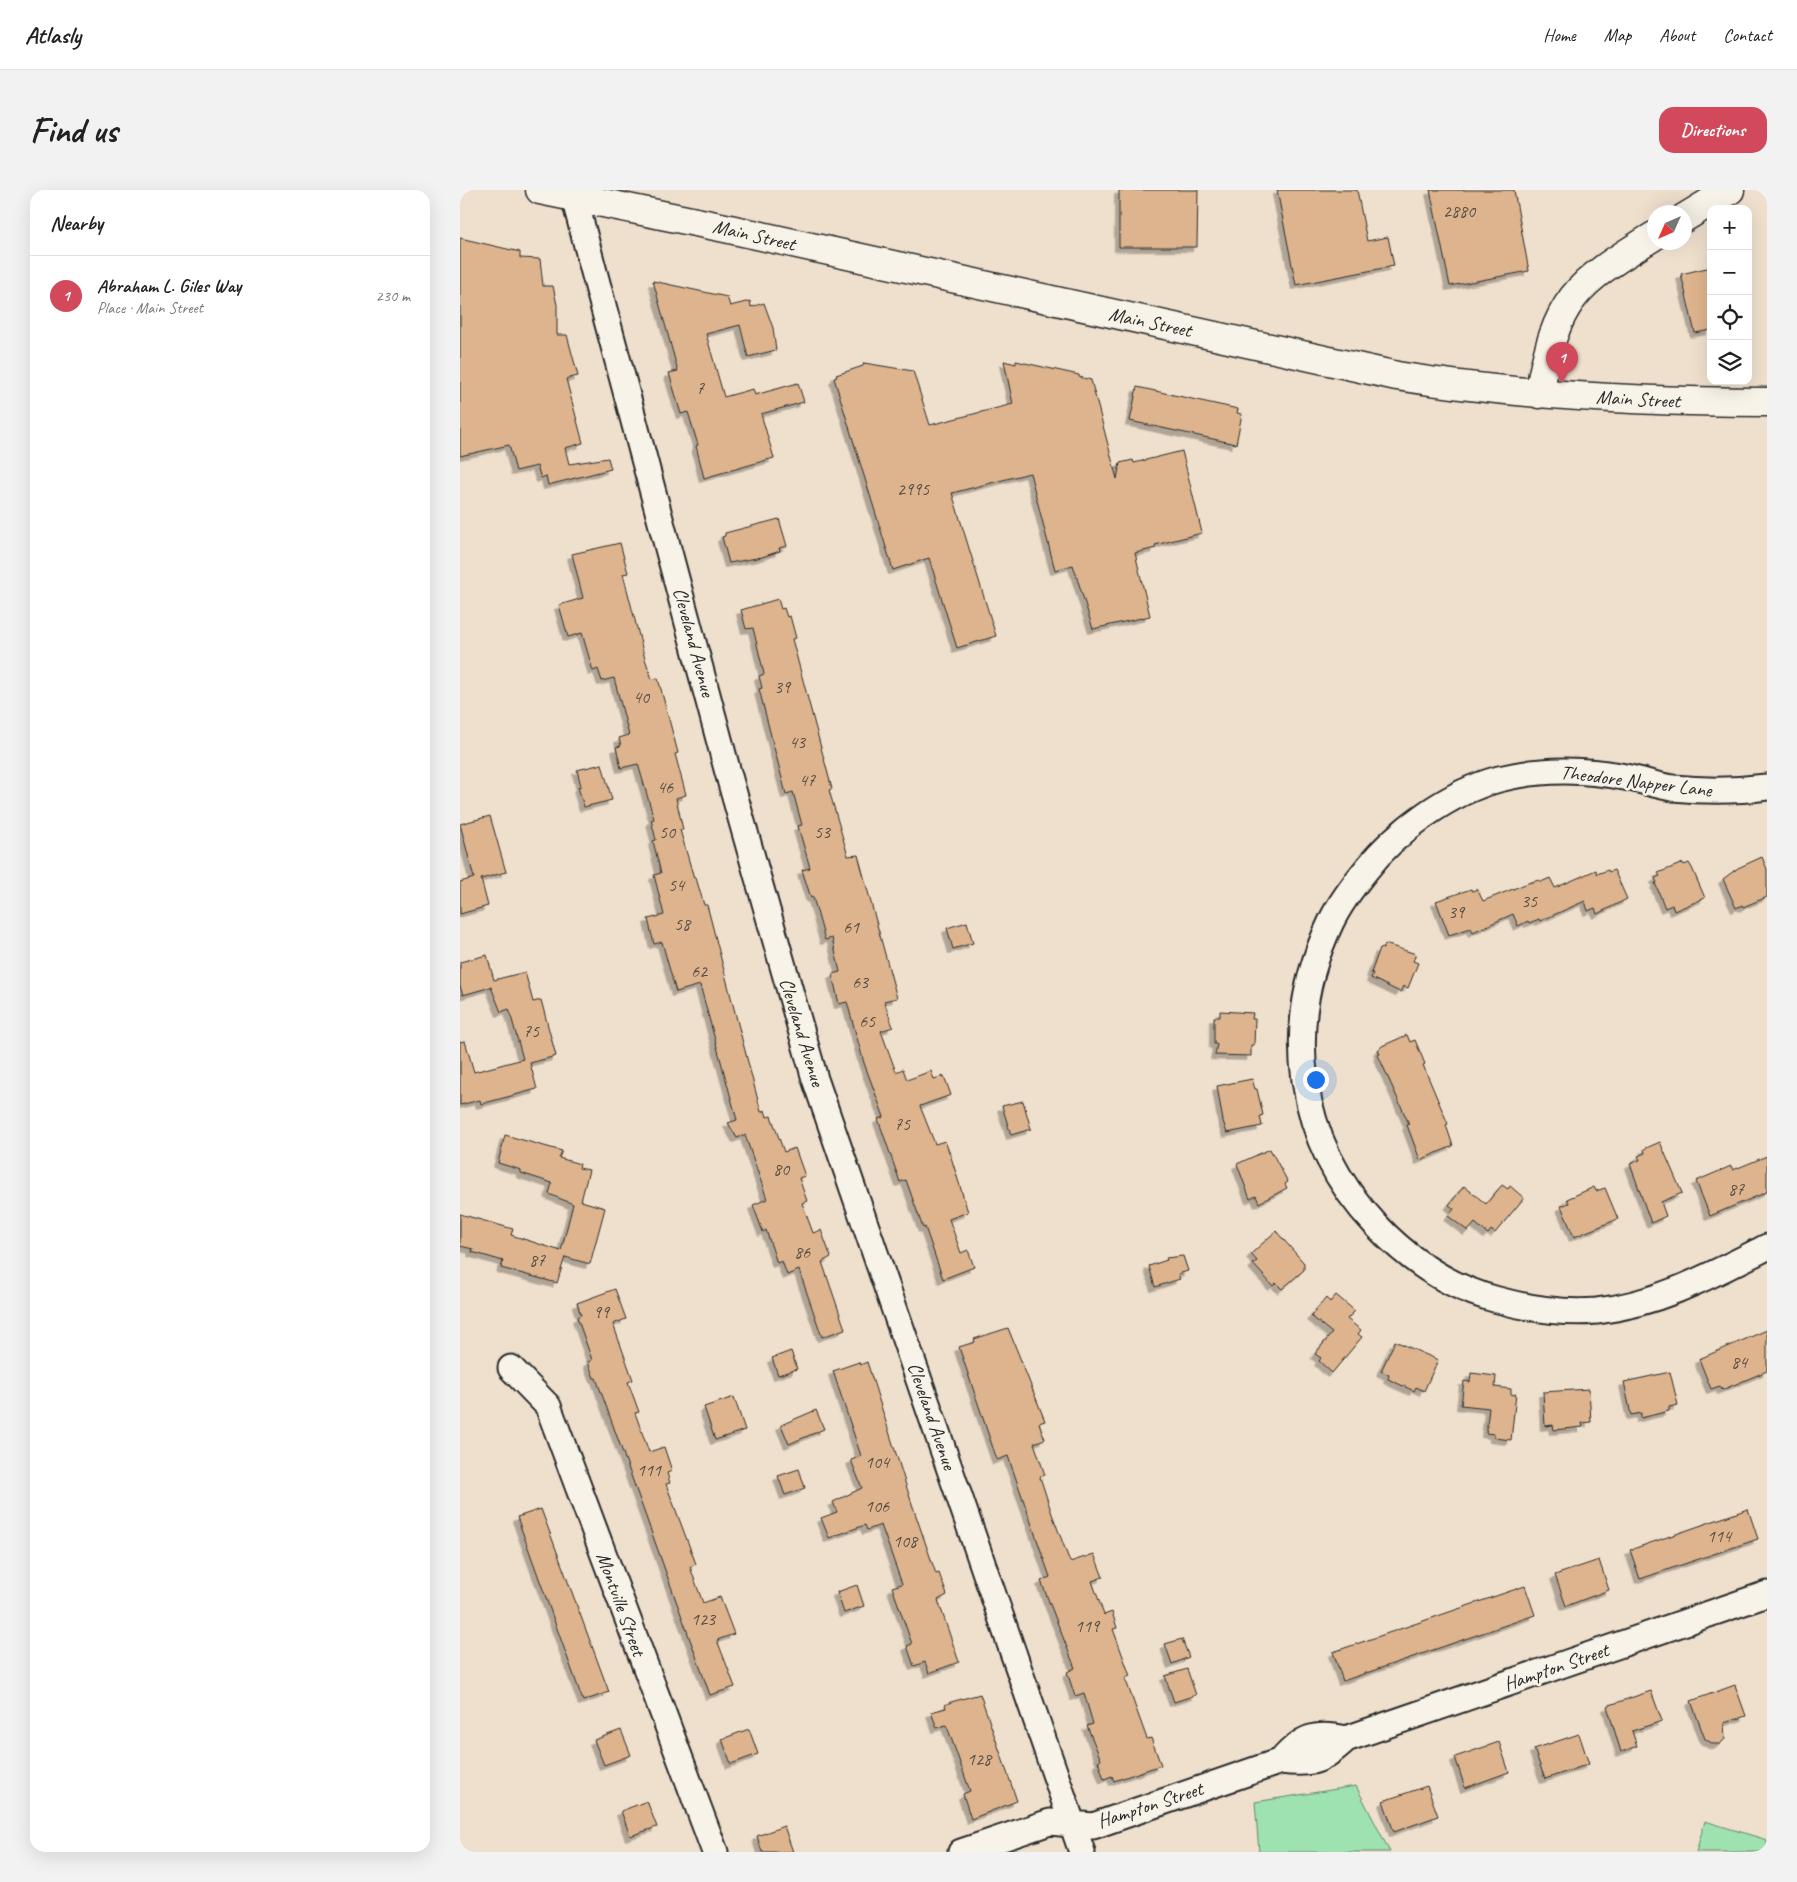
<!DOCTYPE html>
<html lang="en">
<head>
<meta charset="utf-8">
<style>
  :root { --surface:#fff; --page:#f2f2f2; --text:#222; --muted:#767676; --line:#e0e0e0; --accent:#d1495b }
  body { margin:0; font-family:Caveat,sans-serif; background:var(--page); color:var(--text) }
  .controls { position:absolute; right:15px; top:15px; display:grid; overflow:hidden; border-radius:10px; box-shadow:0 5px 20px #0002 }
  .controls button { width:45px; height:45px; display:grid; place-items:center; padding:0; border:0; border-bottom:1px solid var(--line); background:var(--surface); color:var(--text); font:25px sans-serif }
  .compass { position:absolute; left:1187px; top:15px; width:45px; height:45px; border-radius:50%; background:var(--surface); box-shadow:0 5px 20px #0002; rotate:225deg }
  .you { position:absolute; left:855px; top:889px; width:18px; height:18px; margin:-12px; border:4px solid #fff; border-radius:50%; background:#1a73e8; box-shadow:0 0 0 8px #1a73e833 }
  .badge { display:grid; place-items:center; width:32px; height:32px; border-radius:50%; background:var(--accent); color:#fff; font-size:16px; font-weight:700 }
  .pin { position:absolute; translate:-50% -41px; filter:drop-shadow(0 1px 2px #0008) }
  .pin::after { content:''; position:absolute; top:26px; width:18px; height:15px; background:inherit; clip-path:polygon(0 0,100% 0,50% 100%) }
  .list { margin:0; padding:0; list-style:none }
  h2 { display:flex; justify-content:space-between; align-items:center; height:65px; margin:0; padding:0 20px; font-size:21px }
  h2 small { font-size:16px; font-weight:400; color:var(--muted) }
  .list li { display:grid; grid-template-columns:32px 1fr auto; gap:15px; align-items:center; box-sizing:border-box; height:80px; padding:0 20px; border-top:1px solid var(--line) }
  .list b { display:block; font-size:19px; white-space:nowrap }
  .list p { margin:0; font-size:16px; white-space:nowrap; color:var(--muted) }
  .list em { font-size:16px; font-style:normal; color:var(--muted) }
  .icon { flex:none; width:28px; height:28px; fill:none; stroke:currentColor; stroke-width:2; stroke-linecap:round; stroke-linejoin:round }
  .map { position:relative; flex:none; width:1307px; height:1662px; overflow:hidden; border-radius:15px }
  header { display:flex; align-items:center; gap:30px; box-sizing:border-box; height:70px; padding:0 25px; background:var(--surface); border-bottom:1px solid var(--line) }
  header strong { font-size:24px }
  nav { display:flex; gap:28px; margin-inline-start:auto; font-size:18px }
  .intro { display:flex; align-items:center; justify-content:space-between; box-sizing:border-box; height:120px; padding:0 30px }
  h1 { margin:0; font-size:35px }
  .button { padding:12px 22px; border-radius:15px; background:var(--accent); color:#fff; font-size:18px; font-weight:700 }
  main { display:flex; gap:30px; padding:0 30px }
  aside { flex:1; background:var(--surface); border-radius:15px; box-shadow:0 5px 20px #0002 }
  .map>svg:first-child { display:block }
</style>
</head>
<body>
<header>
<strong>Atlasly</strong>
<nav><a>Home</a><a>Map</a><a>About</a><a>Contact</a></nav>
</header>
<div class="intro"><h1>Find us</h1><a class="button">Directions</a></div>
<main>
<aside>
<h2>Nearby<small></small></h2>
<ul class="list">
<li><span class="badge">1</span><div><b>Abraham L. Giles Way</b><p>Place · Main Street</p></div><em>230 m</em></li>
</ul>
</aside>
<div class="map">
<svg width="1307" height="1662" viewBox="0 0 1307 1662">
  <defs>
    <filter id="shadow"><feDropShadow dx="-4.5" dy="4.5" stdDeviation="0" flood-color="#0004"/></filter>
  </defs>
  <rect width="100%" height="100%" fill="#efe0cd"/>
  <filter id="ink" filterUnits="userSpaceOnUse"><feTurbulence type="fractalNoise" baseFrequency=".02" numOctaves="2"/><feDisplacementMap in="SourceGraphic" scale="10" xChannelSelector="R" yChannelSelector="G"/><feConvolveMatrix kernelMatrix="1 2 1 2 8 2 1 2 1" color-interpolation-filters="sRGB"/></filter>
  <g filter="url(#ink)">
    <!-- green -->
    <path fill="#9de2af" stroke="#64866d" d="M896,1596L930,1662H799L795,1612Z
      M1245,1631L1307,1650V1662H1236Z"/>
    <!-- building -->
    <path fill="#ddb48d" stroke="#2b2b2b" filter="url(#shadow)" d="M659,0H738L737,57H659Z
      M817,0H897L907,51L928,47L934,76L836,95Z
      M970,0H1054L1069,81L990,96Z
      M0,48L60,62V68L80,69L83,96H93L97,115V145H107L118,186L106,189L123,253L105,258L109,274L148,268L151,279L88,295L86,286L81,288L77,276L56,281L49,255L0,266Z
      M1251,77V140L1235,143L1221,84Z
      M193,91L267,107L270,116L290,111L291,117L304,113L313,138L316,160L288,167L280,135L246,144L264,207L293,199L295,205L338,193L344,212L301,224L314,268L244,288L236,256L238,255L228,222L221,224L209,183L218,181Z
      M544,171L556,174V171L619,185V187L631,190L657,289L660,273L673,270L674,273L722,261L742,343L695,355L696,358L675,363L690,426L633,439L613,375L595,380L570,283L492,303L536,446L497,458L469,368L433,380L374,188L377,187L376,185L403,176L404,173L453,181L470,235L553,214Z
      M677,197L778,219L777,223L782,224L776,254L670,231Z
      M319,329L327,356L319,358L320,361L302,367L269,373L262,347L265,346V343Z
      M160,353L168,383L163,384L185,469L192,489L198,488L218,563L215,564L226,605L216,608L223,640H220L234,688H236L244,715H247L301,922L305,920L307,927L311,926L324,962L335,958L345,986L339,988L347,1011L342,1013L353,1043L361,1040L371,1067L362,1072L385,1139L362,1147L339,1080L327,1085L322,1071L317,1073L306,1040L303,1042L293,1015L307,1009L285,945L277,948L268,933L277,930L240,795L216,802L202,752L194,754L188,729L204,725L194,685L201,683L193,651L196,650L191,630L194,629L178,574L161,578L156,557L161,556L159,548L169,545L154,488L142,491L138,479L133,481L122,443L108,447L99,415L123,408L112,364Z
      M318,409L321,419L324,418L327,427L330,426L336,448L332,449L372,599L369,600L388,666L398,665L437,808L424,811L433,837L421,841L436,882L443,879L447,890L471,881L474,889L484,886L491,905L460,916L475,954L485,951L491,967L508,1022L489,1029L501,1063L508,1060L514,1077L483,1089L465,1037L463,1038L446,990L440,992L418,929L424,927L404,873L387,812L379,814L372,784L380,782L372,748L365,750L353,707L351,708L342,680L350,678L338,636L342,635L333,602L326,604L299,499L302,498L299,486L304,484L293,438L286,439L281,420Z
      M142,574L152,610L124,617L118,597L121,596L117,580Z
      M30,626L46,682L21,689L28,716L0,724V692L14,688L0,634Z
      M1302,667L1307,679V707L1283,717L1282,715L1276,718L1263,689L1278,678Z
      M1223,673L1224,675L1229,673L1232,678L1245,708L1214,721L1212,715L1205,718L1195,693H1197L1195,688L1200,686L1198,683Z
      M1136,680L1137,684L1148,680L1149,682L1154,680L1167,709L1137,724L1135,718L1128,721L1125,711L1080,731L1079,729L1069,733L1068,731L1058,736L1053,724L1013,742L1011,738L989,745L976,711L1011,699L1012,701L1017,699L1023,711L1068,693L1079,690L1081,692L1090,688L1095,698Z
      M507,732L513,753L493,759L487,738Z
      M925,754L956,764L953,771L958,773L948,798L943,796L940,802L911,788L913,783H911L920,758L923,759Z
      M27,765L34,790L65,782L73,812L81,810L96,866L70,873L77,899L21,914L20,910L0,915V852L5,851L14,882L63,869L49,819L41,822L31,797L3,805L0,796V772Z
      M760,821L793,823L792,829H795L794,855H791V866L755,865L757,854H754V827H760Z
      M947,845L950,852L955,850L965,874L963,875L988,934L986,935L993,956L960,970L947,935L949,934L918,865L920,864L918,860L922,856Z
      M792,889L795,899H797L803,925L800,926L802,936L767,943L763,931L757,896Z
      M563,911L571,939L551,945L542,916Z
      M45,945L102,961L99,968L120,974L119,978L129,980L121,1011L145,1018L130,1074L105,1067L97,1093L41,1078L43,1071L12,1062L13,1059L0,1056V1024L53,1039L51,1045L101,1061L113,1014L89,1004L92,993L61,983V980L38,973Z
      M1200,952L1222,1003L1201,1012L1206,1026L1191,1033L1170,974L1180,970L1178,966L1185,963L1184,959Z
      M810,959L828,992L825,994L827,998L799,1013L796,1006L790,1009L777,974Z
      M1307,966V1002L1250,1026L1236,991L1271,976L1273,980Z
      M1042,995L1048,999L1050,996L1064,1008L1035,1043L1031,1040L1028,1044L1015,1033L1008,1041L988,1026L994,1019L989,1015L1004,996L1026,1014Z
      M1134,997L1136,1001L1145,998L1158,1029L1114,1047L1101,1016L1109,1013L1107,1009Z
      M816,1041L844,1073V1080L822,1099L816,1093L813,1096L793,1074L797,1071L791,1064Z
      M723,1066L728,1081L718,1084L720,1089L695,1097L689,1076L707,1070L706,1068Z
      M155,1099L166,1129L153,1134L173,1190L168,1192L179,1222L175,1223L189,1262L204,1257L212,1281L207,1283L210,1293L206,1294L236,1374L230,1377L243,1413L260,1407L274,1444L257,1450L275,1497L250,1505L136,1188H134L128,1172L132,1170L117,1127L121,1125L117,1113Z
      M876,1105L895,1121L887,1129L901,1140L898,1144L902,1147L872,1183L859,1171L861,1168L855,1164L872,1143L851,1126L866,1108L870,1112Z
      M548,1138L585,1231L579,1233L585,1249L574,1253L585,1285L580,1287L592,1324L610,1372L634,1364L643,1387L632,1391L644,1425L652,1422L657,1438L653,1439L670,1486L665,1488L687,1549L691,1548L701,1575L654,1591L652,1586L644,1589L638,1571L641,1570L627,1536L633,1534L624,1503L615,1506L607,1482L615,1478L581,1391L590,1387L548,1266L537,1270L499,1157L515,1152L514,1149Z
      M1307,1140V1181L1262,1200L1260,1196L1251,1199L1239,1169Z
      M935,1151L978,1170L964,1201L956,1197L954,1201L928,1189L929,1185L921,1181Z
      M331,1161L337,1179L318,1185L312,1168Z
      M399,1172L400,1175L407,1172L451,1311L476,1384L479,1383L487,1405L478,1410L499,1472L469,1483L465,1472L454,1476L447,1456L452,1454L432,1397L442,1394L421,1335L407,1340L405,1335L369,1348L361,1328L377,1322L373,1312L402,1298L391,1270L401,1266L373,1181Z
      M1210,1182L1218,1215L1209,1217V1221L1181,1228V1223L1171,1225L1164,1192Z
      M1011,1183L1036,1186L1035,1197L1051,1199V1205L1056,1204L1051,1250L1034,1248V1244L1026,1243L1029,1218L1001,1215L1004,1191L1010,1192Z
      M1129,1199L1131,1232L1122,1233L1123,1237L1094,1240L1093,1235L1085,1236L1083,1202Z
      M274,1207L285,1240L255,1250L244,1217Z
      M356,1220L364,1239L329,1254L321,1235Z
      M339,1279L345,1298L325,1305L318,1286Z
      M81,1319L149,1502L123,1511L57,1327Z
      M1288,1319L1298,1349L1180,1389L1170,1360Z
      M1139,1370L1149,1400L1106,1416L1095,1385Z
      M397,1395L404,1416L384,1423L377,1402Z
      M1065,1396L1075,1425L883,1491L873,1462Z
      M722,1449L729,1467L712,1474L705,1454Z
      M727,1479L736,1505L714,1512L705,1486Z
      M1275,1495L1286,1526L1264,1533L1265,1549L1260,1554H1253L1245,1549L1231,1511Z
      M1191,1501L1202,1531L1172,1541L1177,1556L1161,1562L1147,1516Z
      M520,1504L557,1611L511,1629L503,1604L510,1601L489,1542L486,1535L477,1538L471,1522L486,1518L485,1515L491,1512Z
      M289,1539L298,1564L271,1574L262,1549Z
      M161,1540L171,1565L144,1575L134,1550Z
      M1119,1544L1129,1574L1085,1589L1074,1559Z
      M1039,1552L1049,1582L1005,1598L995,1567Z
      M967,1596L978,1626L934,1642L923,1611Z
      M187,1611L197,1637L170,1646L161,1621Z
      M324,1636L333,1662H302L297,1646Z"/>
    <g fill="none" stroke-linecap="round" stroke-linejoin="round">
      <defs>
        <path id="minor" d="M114,7L267,579L355,889L622,1662
          M1307,597C1276,601 1244,601 1213,598C1198,596 1184,591 1170,588C1126,579 1083,578 1039,589C990,602 937,640 906,680C893,696 880,713 871,732C821,836 837,952 916,1035C950,1071 990,1098 1038,1110C1071,1119 1102,1124 1137,1121C1199,1114 1253,1084 1307,1057
          M51,1178L88,1216L255,1662
          M821,1571C842,1547 855,1542 886,1549
          M501,1662L590,1632L633,1636L821,1571C853,1575 862,1571 886,1549L1307,1404"/>
        <path id="major" d="M80,0L265,38L937,186C1060,206 1183,212 1307,212
          M1224,28L1270,0
          M1079,204C1097,108 1113,96 1194,46"/>
      </defs>
      <!-- minor casing -->
      <use href="#minor" stroke="#2b2b2b" stroke-width="29"/>
      <!-- major casing -->
      <use href="#major" stroke="#2b2b2b" stroke-width="31"/>
      <!-- minor -->
      <use href="#minor" stroke="#f7f3e8" stroke-width="25"/>
      <!-- major -->
      <use href="#major" stroke="#f7f3e8" stroke-width="28"/>
    </g>
  </g>
  <g text-anchor="middle" dominant-baseline="central" stroke-width="5" stroke-linejoin="round" paint-order="stroke">
    <!-- number labels -->
    <g font-size="18" fill="#584d44">
      <text x="999" y="21">2880</text>
      <text x="240" y="198">7</text>
      <text x="453" y="299">2995</text>
      <text x="322" y="497">39</text>
      <text x="181" y="507">40</text>
      <text x="337" y="552">43</text>
      <text x="347" y="590">47</text>
      <text x="205" y="597">46</text>
      <text x="207" y="642">50</text>
      <text x="362" y="642">53</text>
      <text x="216" y="695">54</text>
      <text x="1069" y="711">35</text>
      <text x="996" y="722">39</text>
      <text x="222" y="734">58</text>
      <text x="391" y="737">61</text>
      <text x="239" y="781">62</text>
      <text x="400" y="792">63</text>
      <text x="407" y="831">65</text>
      <text x="71" y="841">75</text>
      <text x="442" y="934">75</text>
      <text x="321" y="979">80</text>
      <text x="1276" y="999">87</text>
      <text x="342" y="1062">86</text>
      <text x="77" y="1070">87</text>
      <text x="141" y="1122">99</text>
      <text x="1279" y="1172">84</text>
      <text x="417" y="1272">104</text>
      <text x="189" y="1280">111</text>
      <text x="417" y="1316">106</text>
      <text x="1259" y="1346">114</text>
      <text x="445" y="1351">108</text>
      <text x="243" y="1429">123</text>
      <text x="627" y="1436">119</text>
      <text x="519" y="1569">128</text>
    </g>
    <!-- street labels -->
    <g font-size="20" fill="#2b2b2b" stroke="#f7f3e8">
      <text transform="translate(294 45) rotate(13)">Main Street</text>
      <text transform="translate(690 132) rotate(12)">Main Street</text>
      <text transform="translate(1178 209) rotate(3)">Main Street</text>
      <text transform="translate(234 452) rotate(75)">Cleveland Avenue</text>
      <text transform="translate(1176 591) rotate(7)">Theodore Napper Lane</text>
      <text transform="translate(342 842) rotate(73)">Cleveland Avenue</text>
      <text transform="translate(472 1226) rotate(71)">Cleveland Avenue</text>
      <text transform="translate(161 1414) rotate(70)">Montville Street</text>
      <text transform="translate(1096 1477) rotate(-19)">Hampton Street</text>
      <text transform="translate(690 1615) rotate(-18)">Hampton Street</text>
    </g>
  </g>
</svg>
<div class="controls">
<button>+</button>
<button>−</button>
<button><svg class="icon" aria-label="locate" viewBox="0 0 24 24"><circle cx="12" cy="12" r="6"/><path d="M12 2v4M12 18v4M2 12h4M18 12h4"/></svg></button>
<button><svg class="icon" aria-label="layers" viewBox="0 0 24 24"><path d="M12 4l9 5-9 5-9-5zM3 14l9 5 9-5"/></svg></button>
</div>
<svg class="compass" viewBox="-18 -18 36 36"><path d="M0-13l5 13h-10z" fill="#e53935"/><path d="M0 13l5-13h-10z" fill="#767676"/></svg>
<div class="you"></div>
<div class="pin badge" style="left:1102px;top:193px">1</div>
</div>
</main>
</body>
</html>
